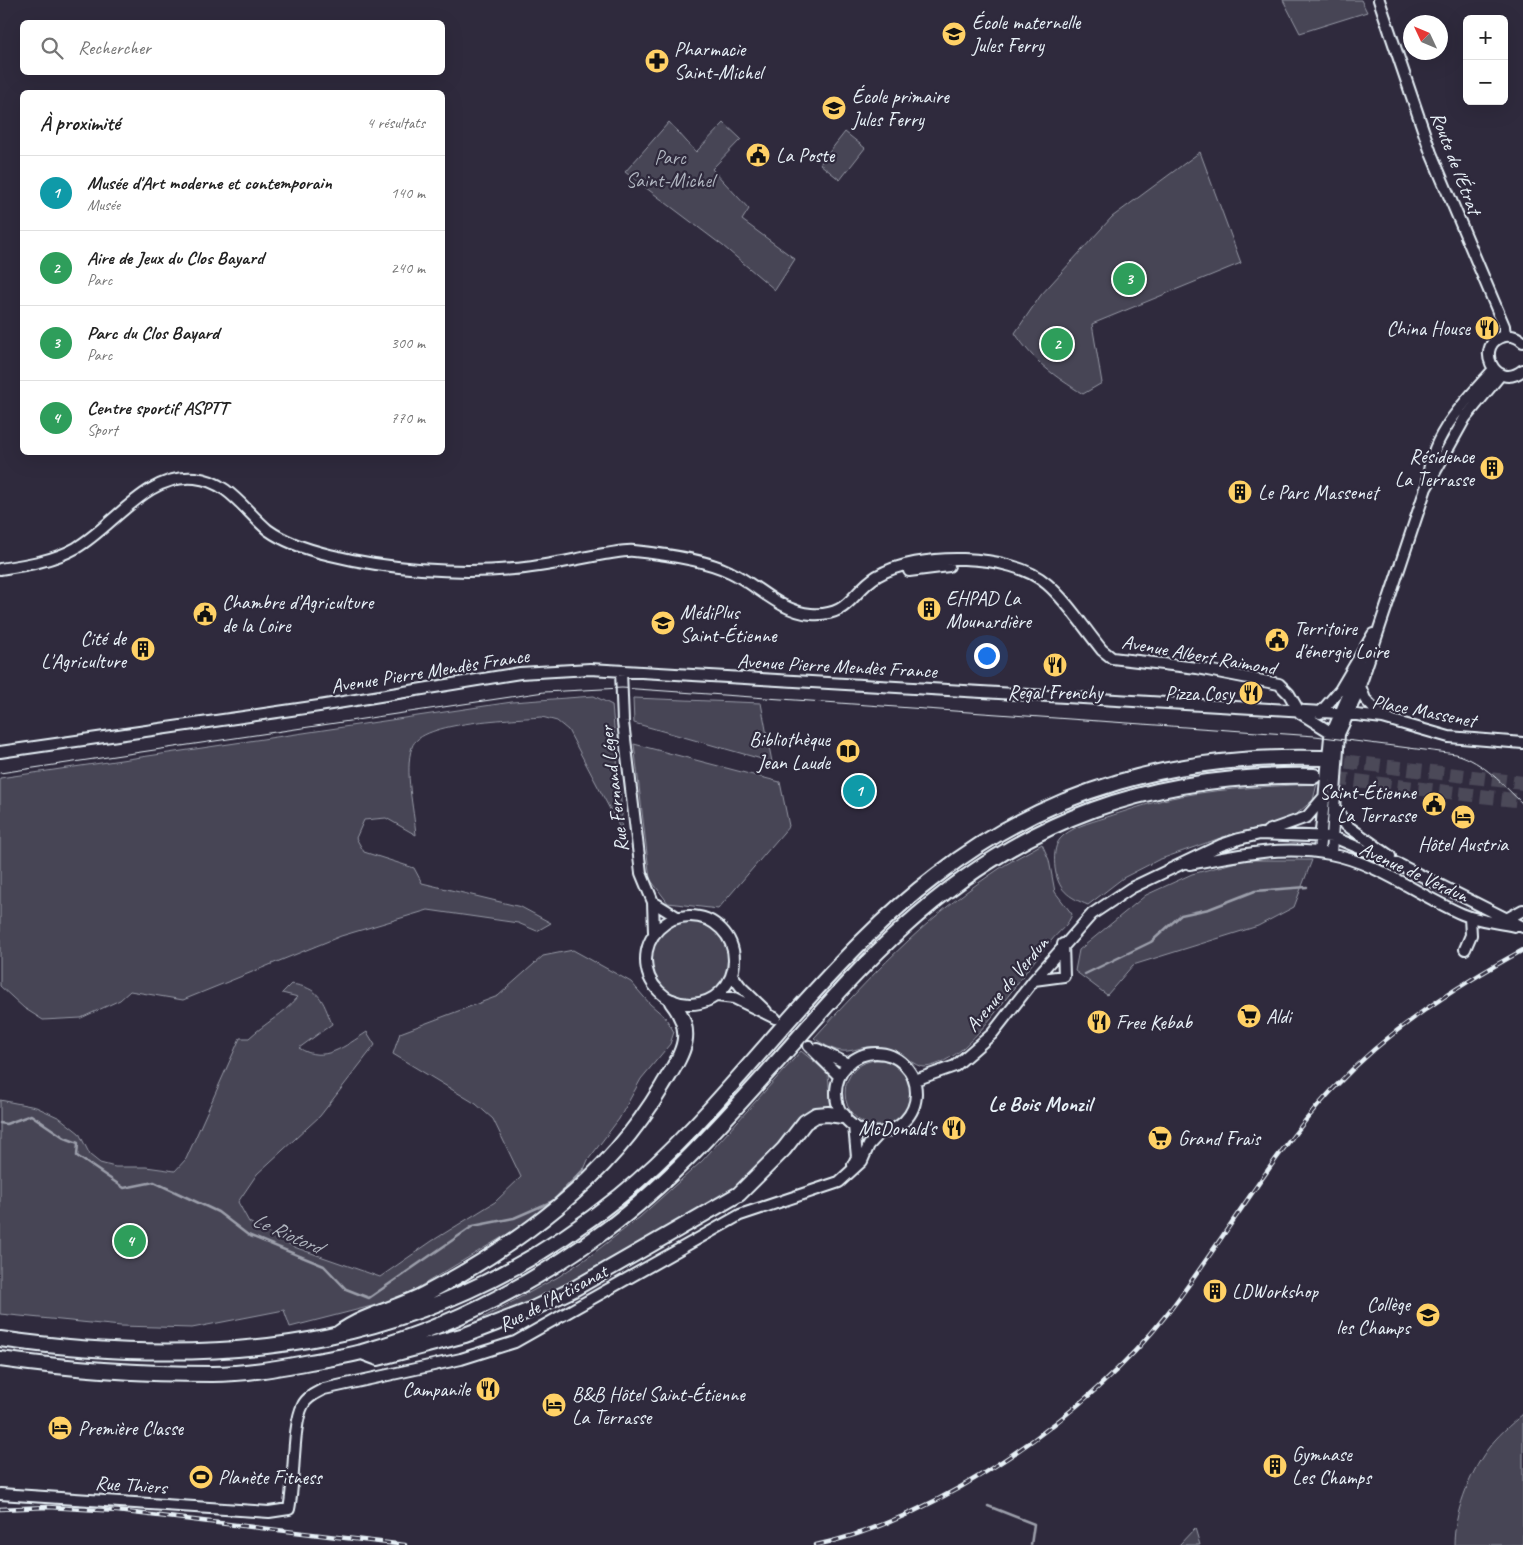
<!DOCTYPE html>
<html lang="fr">
<head>
<meta charset="utf-8">
<style>
  :root { --surface:#fff; --page:#f6f6f6; --text:#222; --muted:#767676; --line:#e0e0e0; --accent:#857141 }
  body { margin:0; font-family:Caveat,sans-serif; background:var(--page); color:var(--text) }
  .controls { position:absolute; right:15px; top:15px; display:grid; overflow:hidden; border-radius:8px; box-shadow:0 5px 20px #0002 }
  .controls button { width:45px; height:45px; display:grid; place-items:center; padding:0; border:0; border-bottom:1px solid var(--line); background:var(--surface); color:var(--text); font:25px sans-serif }
  .compass { position:absolute; left:1403px; top:15px; width:45px; height:45px; border-radius:50%; background:var(--surface); box-shadow:0 5px 20px #0002; rotate:314deg }
  .you { position:absolute; left:986px; top:655px; width:18px; height:18px; margin:-12px; border:4px solid #fff; border-radius:50%; background:#1a73e8; box-shadow:0 0 0 8px #1a73e833 }
  .badge { display:grid; place-items:center; width:32px; height:32px; border-radius:50%; background:var(--accent); color:#fff; font-size:16px; font-weight:700 }
  .pin { position:absolute; translate:-50% -50%; border:2px solid #fff; box-shadow:0 1px 5px #0006 }
  .list { margin:0; padding:0; list-style:none }
  h2 { display:flex; justify-content:space-between; align-items:center; height:65px; margin:0; padding:0 20px; font-size:21px }
  h2 small { font-size:16px; font-weight:400; color:var(--muted) }
  .list li { display:grid; grid-template-columns:32px 1fr auto; gap:15px; align-items:center; box-sizing:border-box; height:75px; padding:0 20px; border-top:1px solid var(--line) }
  .list b { display:block; font-size:19px; white-space:nowrap }
  .list p { margin:0; font-size:16px; white-space:nowrap; color:var(--muted) }
  .list em { font-size:16px; font-style:normal; color:var(--muted) }
  .icon { flex:none; width:28px; height:28px; fill:none; stroke:currentColor; stroke-width:2; stroke-linecap:round; stroke-linejoin:round }
  .map { position:relative; flex:none; width:1523px; height:1545px; overflow:hidden }
  .search { position:absolute; background:var(--surface); box-shadow:0 5px 20px #0002; left:20px; top:20px; width:425px; height:55px; display:flex; align-items:center; gap:12px; box-sizing:border-box; padding:0 18px; border-radius:8px; color:var(--muted); font-size:19px }
  .panel { position:absolute; background:var(--surface); box-shadow:0 5px 20px #0002; left:20px; top:90px; width:425px; height:365px; border-radius:8px }
  .map>svg:first-child { display:block }
</style>
</head>
<body>
<div class="map">
<svg width="1523" height="1545" viewBox="0 0 1523 1545">
  <rect width="100%" height="100%" fill="#2f2a3d"/>
  <filter id="ink" filterUnits="userSpaceOnUse"><feTurbulence type="fractalNoise" baseFrequency=".02" numOctaves="2"/><feDisplacementMap in="SourceGraphic" scale="10" xChannelSelector="R" yChannelSelector="G"/><feConvolveMatrix kernelMatrix="1 2 1 2 8 2 1 2 1" color-interpolation-filters="sRGB"/></filter>
  <g filter="url(#ink)">
    <!-- green -->
    <path fill="#464455" stroke="#979aa6" d="M1283,0H1361L1367,12L1300,33Z
      M669,122L696,152L724,123L741,139L712,169L749,209L742,220L795,259L775,290L723,246L625,172Z
      M845,132L865,148L840,180L820,164Z
      M1200,152L1241,263L1092,324L1102,383L1083,394C1054,376 1034,362 1015,333L1041,295L1112,217Z
      M594,696L612,705L622,813L621,830L568,730L557,721L542,717C517,719 420,721 412,747C404,771 414,809 416,835L386,818L364,820L356,838L364,852L414,868L422,883L521,907L551,923L537,931L518,923L428,910L341,936L183,1000L130,991L120,1000L81,1018L43,1020L24,1008L0,986V778L512,702Z
      M633,698L761,703L772,762L634,723Z
      M634,744L780,782L789,826L718,909L668,903L650,879Z
      M1317,784L1313,800L1293,817L1282,822L1223,837L1158,860L1123,878L1088,905C1068,897 1058,890 1055,868C1054,859 1054,846 1060,839C1069,828 1091,822 1104,818C1129,810 1155,801 1181,796C1226,788 1272,786 1317,784Z
      M1042,844L1049,860L1055,892L1072,914C1069,925 1058,932 1051,941C1020,975 997,1018 962,1049C953,1057 937,1066 925,1067C915,1068 899,1050 885,1048C851,1041 852,1065 814,1038C868,979 923,920 990,875C1006,863 1025,854 1042,844Z
      M1244,860H1312L1294,907L1258,926L1133,965L1107,995L1075,971L1079,950L1146,895L1192,874Z
      M650 960a40 40 0 1 1 80 0a40 40 0 1 1-80 0Z
      M573,950L631,982L650,1004L665,1017L674,1032L670,1044L641,1079L619,1119L588,1160L579,1181L534,1218L399,1299L290,1327L284,1310L192,1328L121,1326L0,1314V1100L36,1107L60,1118L79,1133L90,1155L100,1163L115,1167H146L175,1171L186,1159L240,1038H249C265,1023 284,1014 298,997L282,993L291,984C320,988 322,999 332,1024L299,1048C324,1064 345,1046 367,1032L375,1045L320,1116L257,1174L238,1202L249,1222L294,1247L380,1277L432,1241L495,1202L521,1177L493,1119L476,1104L393,1054L400,1033L498,996L543,956Z
      M801,1051L828,1073L831,1110H825L725,1197L545,1298L464,1328L558,1277L590,1256L640,1217L702,1161Z
      M845 1093a33 33 0 1 1 66 0a33 33 0 1 1-66 0Z
      M1523,1414V1545H1454C1454,1514 1469,1475 1487,1450C1497,1436 1510,1425 1523,1414Z
      M1195,1528L1200,1545H1179Z"/>
    <g fill="none" stroke-linecap="round" stroke-linejoin="round">
      <!-- stream -->
      <path stroke="#9c9fab" stroke-width="2.5" d="M1085,974L1151,942L1181,915L1209,909L1255,891L1307,887
        M0,1123L6,1124L31,1115L65,1138L78,1143L77,1156L124,1188L154,1182L218,1212L248,1235L324,1266L346,1289L369,1298L473,1226L514,1218L553,1201L584,1169
        M988,1506L1034,1524L1031,1545"/>
      <!-- secondary-tunnel -->
      <path stroke="#4b4859" stroke-width="10" stroke-dasharray="10 5" stroke-linecap="butt" d="M778,1021L809,1046"/>
      <!-- highway-tunnel -->
      <path stroke="#4b4859" stroke-width="14" stroke-dasharray="14 7" stroke-linecap="butt" d="M1325,759L1523,783
        M1314,776L1523,801"/>
      <defs>
        <path id="secondary" d="M1379,0L1431,153L1504,326L1505,336
          M1523,342C1518,337 1512,335 1505,336C1473,342 1494,393 1523,370
          M1428,482C1429,436 1465,402 1494,369
          M0,569C26,565 53,561 76,548C114,526 147,473 195,478C228,481 245,511 268,530C286,543 309,550 330,555C386,569 456,574 513,569C544,567 574,559 604,554C614,553 625,550 634,551C663,554 704,559 730,572C756,584 781,612 811,614C850,617 851,592 877,576C917,552 1011,552 1047,584C1068,602 1084,628 1102,650L1112,658L1197,668L1279,684L1289,694L1300,713L1332,733
          M909,571L949,566
          M621,671L623,722L641,873L653,902L654,932
          M1360,686L1365,699L1383,718
          M1320,713L1340,690L1373,634
          M0,752L319,706L520,673L590,669L1339,713L1383,718L1449,737L1523,743
          M1336,809L1346,825L1390,856
          M1268,831L1307,817L1324,797
          M1319,852L1330,737L1361,665
          M1331,854L1339,734L1357,695L1426,488L1465,418L1501,374
          M1190,864C1235,855 1284,845 1330,854C1378,863 1418,895 1462,914C1478,921 1497,922 1514,926
          M653,902L677,917
          M646 960a44 44 0 1 1 88 0a44 44 0 1 1-88 0Z
          M1503,921L1523,910
          M1465,949L1471,935L1470,917
          M732,975L741,987L766,1011
          M1034,980L1064,976L1063,944
          M717,996L734,998L775,1018
          M809,1046L839,1076
          M817,1049L848,1064
          M836 1093a40 40 0 1 1 80 0a40 40 0 1 1-80 0Z
          M915,1080L955,1066L992,1034L1034,980L1092,914L1131,888L1221,845L1239,839L1260,834L1333,837L1400,865L1523,927
          M853,1165L857,1157L854,1126
          M0,1494L269,1512L289,1509C295,1482 292,1425 303,1405C307,1397 316,1393 324,1389L461,1359L515,1342L740,1215L839,1182L862,1161L869,1145L880,1133"/>
        <path id="highway" d="M339,1333C365,1314 397,1309 425,1294C519,1244 607,1180 662,1087C681,1055 698,1035 672,1002
          M0,1339C232,1372 433,1347 620,1196C685,1143 738,1077 794,1014C838,965 883,916 936,876C1050,787 1179,754 1322,758
          M362,1352L378,1358L465,1335L528,1311L572,1290L739,1194L784,1149L805,1122L816,1115L828,1114L843,1116
          M0,1359C70,1369 141,1374 212,1374C245,1374 278,1368 310,1362C327,1359 346,1356 362,1352C450,1327 533,1284 606,1230C669,1183 722,1123 774,1065C816,1018 857,969 904,927C1024,818 1153,773 1314,776"/>
      </defs>
      <!-- secondary casing -->
      <use href="#secondary" stroke="#e8f1f8" stroke-width="14"/>
      <!-- highway casing -->
      <use href="#highway" stroke="#e8f1f8" stroke-width="18"/>
      <!-- secondary -->
      <use href="#secondary" stroke="#2f2a3d" stroke-width="10"/>
      <!-- highway -->
      <use href="#highway" stroke="#2f2a3d" stroke-width="14"/>
      <!-- tram -->
      <path stroke="#e8f1f8" stroke-width="1" d="M0,773L544,692L622,688L1315,736L1456,754C1484,762 1503,785 1523,804"/>
      <defs>
        <path id="rail" d="M0,1509L48,1507L117,1511L405,1545
          M816,1545C940,1519 1090,1413 1167,1314C1224,1241 1269,1157 1333,1089C1387,1031 1453,988 1523,950"/>
      </defs>
      <!-- rail casing -->
      <use href="#rail" stroke="#e8f1f8" stroke-width="4.5"/>
      <!-- rail -->
      <use href="#rail" stroke="#2f2a3d" stroke-width="2.5" stroke-dasharray="8" stroke-linecap="butt"/>
    </g>
  </g>
  <!-- icons -->
  <defs>
    <symbol id="school-disc" viewBox="-11 -11 22 22"><circle r="9.5" fill="#ffd166" stroke="#2f2a3d"/><path d="M0-5L7-2L0 1L-7-2ZM-4 1L0 2.5L4 1V4Q0 6-4 4Z" fill="#111"/></symbol>
    <symbol id="pharmacy-disc" viewBox="-11 -11 22 22"><circle r="9.5" fill="#ffd166" stroke="#2f2a3d"/><path d="M-2-6h4v4h4v4h-4v4h-4v-4h-4v-4h4Z" fill="#111"/></symbol>
    <symbol id="civic-disc" viewBox="-11 -11 22 22"><circle r="9.5" fill="#ffd166" stroke="#2f2a3d"/><path d="M-.6-6.5H3V-4.5H.6V-3L4-1V1h2V6H-6V1h2V-1L-.6-3ZM-1.2 2.5V6h2.4V2.5Z" fill="#111"/></symbol>
    <symbol id="restaurant-disc" viewBox="-11 -11 22 22"><circle r="9.5" fill="#ffd166" stroke="#2f2a3d"/><path d="M-5-6h1v4h1v-4h1v4h1v-4h1v5L-1.5 .5V6h-2V.5L-5-1ZM5-6V6H3V1.5H1.5Q1.5-4 5-6Z" fill="#111"/></symbol>
    <symbol id="building-disc" viewBox="-11 -11 22 22"><circle r="9.5" fill="#ffd166" stroke="#2f2a3d"/><path d="M-4-6H4V6H1V3H-1V6H-4ZM-2.5-4.3h1.7v1.8h-1.7ZM.8-4.3h1.7v1.8H.8ZM-2.5-1h1.7V.8h-1.7ZM.8-1h1.7V.8H.8Z" fill="#111"/></symbol>
    <symbol id="university-disc" viewBox="-11 -11 22 22"><circle r="9.5" fill="#ffd166" stroke="#2f2a3d"/><path d="M0-5L7-2L0 1L-7-2ZM-4 1L0 2.5L4 1V4Q0 6-4 4Z" fill="#111"/></symbol>
    <symbol id="library-disc" viewBox="-11 -11 22 22"><circle r="9.5" fill="#ffd166" stroke="#2f2a3d"/><path d="M-6-4Q-3-5.5-.7-3.5V5Q-3 3-6 4ZM6-4Q3-5.5 .7-3.5V5Q3 3 6 4Z" fill="#111"/></symbol>
    <symbol id="hotel-disc" viewBox="-11 -11 22 22"><circle r="9.5" fill="#ffd166" stroke="#2f2a3d"/><path d="M-6-4.5h1.5V1H6V5H4.5V3h-9V5H-6ZM-4 0a1.8 1.8 0 1 1 3.6 0ZM.5 0V-2.5h3Q6-2.5 6 0Z" fill="#111"/></symbol>
    <symbol id="supermarket-disc" viewBox="-11 -11 22 22"><circle r="9.5" fill="#ffd166" stroke="#2f2a3d"/><path d="M-6-5.5h2.5l.6 2H6L4.5 2H-2.5L-4.4-4H-6ZM-1.5 3.2a1.3 1.3 0 1 0 .1 0ZM3 3.2a1.3 1.3 0 1 0 .1 0Z" fill="#111"/></symbol>
    <symbol id="stadium-disc" viewBox="-11 -11 22 22"><circle r="9.5" fill="#ffd166" stroke="#2f2a3d"/><path d="M0-5a6.5 5 0 1 0 0 10a6.5 5 0 1 0 0-10ZM-3.5-1.8h7v3.6h-7Z" fill="#111"/></symbol>
  </defs>
  <g fill-rule="evenodd">
    <use href="#school-disc" x="940" y="20" width="28" height="28"/>
    <use href="#pharmacy-disc" x="643" y="47" width="28" height="28"/>
    <use href="#school-disc" x="820" y="94" width="28" height="28"/>
    <use href="#civic-disc" x="744" y="141" width="28" height="28"/>
    <use href="#restaurant-disc" x="1473" y="314" width="28" height="28"/>
    <use href="#building-disc" x="1478" y="454" width="28" height="28"/>
    <use href="#building-disc" x="1226" y="478" width="28" height="28"/>
    <use href="#building-disc" x="915" y="595" width="28" height="28"/>
    <use href="#civic-disc" x="191" y="600" width="28" height="28"/>
    <use href="#university-disc" x="649" y="609" width="28" height="28"/>
    <use href="#civic-disc" x="1263" y="626" width="28" height="28"/>
    <use href="#building-disc" x="129" y="635" width="28" height="28"/>
    <use href="#restaurant-disc" x="1041" y="651" width="28" height="28"/>
    <use href="#restaurant-disc" x="1237" y="679" width="28" height="28"/>
    <use href="#library-disc" x="834" y="737" width="28" height="28"/>
    <use href="#civic-disc" x="1420" y="790" width="28" height="28"/>
    <use href="#hotel-disc" x="1449" y="803" width="28" height="28"/>
    <use href="#supermarket-disc" x="1235" y="1002" width="28" height="28"/>
    <use href="#restaurant-disc" x="1085" y="1008" width="28" height="28"/>
    <use href="#restaurant-disc" x="940" y="1114" width="28" height="28"/>
    <use href="#supermarket-disc" x="1146" y="1124" width="28" height="28"/>
    <use href="#building-disc" x="1201" y="1277" width="28" height="28"/>
    <use href="#school-disc" x="1414" y="1301" width="28" height="28"/>
    <use href="#restaurant-disc" x="474" y="1375" width="28" height="28"/>
    <use href="#hotel-disc" x="540" y="1391" width="28" height="28"/>
    <use href="#hotel-disc" x="46" y="1414" width="28" height="28"/>
    <use href="#building-disc" x="1261" y="1452" width="28" height="28"/>
    <use href="#stadium-disc" x="187" y="1463" width="28" height="28"/>
  </g>
  <g text-anchor="middle" dominant-baseline="central" stroke-width="4.5" stroke-linejoin="round" paint-order="stroke">
    <!-- poi labels -->
    <g font-size="20" fill="#e8f1f8" stroke="#2f2a3d" text-anchor="start">
      <text x="972" y="22">École maternelle<tspan x="972" dy="23">Jules Ferry</tspan></text>
      <text x="674" y="49">Pharmacie<tspan x="674" dy="23">Saint-Michel</tspan></text>
      <text x="852" y="96">École primaire<tspan x="852" dy="23">Jules Ferry</tspan></text>
      <text x="776" y="155">La Poste</text>
      <text x="1470" y="328" text-anchor="end">China House</text>
      <text x="1474" y="456" text-anchor="end">Résidence<tspan x="1474" dy="23">La Terrasse</tspan></text>
      <text x="1258" y="492">Le Parc Massenet</text>
      <text x="946" y="598">EHPAD La<tspan x="946" dy="23">Mounardière</tspan></text>
      <text x="222" y="602">Chambre d’Agriculture<tspan x="222" dy="23">de la Loire</tspan></text>
      <text x="680" y="612">MédiPlus<tspan x="680" dy="23">Saint-Étienne</tspan></text>
      <text x="1294" y="628">Territoire<tspan x="1294" dy="23">d'énergie Loire</tspan></text>
      <text x="126" y="638" text-anchor="end">Cité de<tspan x="126" dy="23">L'Agriculture</tspan></text>
      <text x="1055" y="692" text-anchor="middle">Regal Frenchy</text>
      <text x="1234" y="693" text-anchor="end">Pizza Cosy</text>
      <text x="830" y="739" text-anchor="end">Bibliothèque<tspan x="830" dy="23">Jean Laude</tspan></text>
      <text x="1416" y="792" text-anchor="end">Saint-Étienne<tspan x="1416" dy="23">La Terrasse</tspan></text>
      <text x="1463" y="844" text-anchor="middle">Hôtel Austria</text>
      <text x="1266" y="1016">Aldi</text>
      <text x="1116" y="1022">Free Kebab</text>
      <text x="936" y="1128" text-anchor="end">McDonald's</text>
      <text x="1178" y="1138">Grand Frais</text>
      <text x="1232" y="1291">LDWorkshop</text>
      <text x="1410" y="1304" text-anchor="end">Collège<tspan x="1410" dy="23">les Champs</tspan></text>
      <text x="470" y="1389" text-anchor="end">Campanile</text>
      <text x="572" y="1394">B&amp;B Hôtel Saint-Étienne<tspan x="572" dy="23">La Terrasse</tspan></text>
      <text x="78" y="1428">Première Classe</text>
      <text x="1292" y="1454">Gymnase<tspan x="1292" dy="23">Les Champs</tspan></text>
      <text x="218" y="1477">Planète Fitness</text>
    </g>
    <!-- park labels -->
    <g font-size="20" fill="#afb4bf" stroke="#2f2a3d">
      <text x="670" y="157">Parc<tspan x="670" dy="23">Saint-Michel</tspan></text>
    </g>
    <!-- street labels -->
    <g font-size="20" fill="#e8f1f8" stroke="#2f2a3d">
      <text transform="translate(1456 163) rotate(69)">Route de l'Étrat</text>
      <text transform="translate(1199 655) rotate(10)">Avenue Albert Raimond</text>
      <text transform="translate(837 666) rotate(3)">Avenue Pierre Mendès France</text>
      <text transform="translate(430 671) rotate(-9)">Avenue Pierre Mendès France</text>
      <text transform="translate(1424 711) rotate(11)">Place Massenet</text>
      <text transform="translate(614 789) rotate(-97)">Rue Fernand Léger</text>
      <text transform="translate(1414 872) rotate(25)">Avenue de Verdun</text>
      <text transform="translate(1007 984) rotate(-50)">Avenue de Verdun</text>
      <text transform="translate(553 1298) rotate(-28)">Rue de l'Artisanat</text>
      <text transform="translate(131 1485) rotate(4)">Rue Thiers</text>
    </g>
    <!-- neighbourhood labels -->
    <g font-size="21" font-weight="bold" fill="#e8f1f8" stroke="#2f2a3d">
      <text x="1040" y="1104">Le Bois Monzil</text>
    </g>
    <!-- water labels -->
    <g font-size="21" font-style="italic" fill="#afb4be" stroke="#2f2a3d">
      <text transform="translate(287 1233) rotate(24)">Le Riotord</text>
    </g>
  </g>
</svg>
<div class="controls">
<button>+</button>
<button>−</button>
</div>
<svg class="compass" viewBox="-18 -18 36 36"><path d="M0-13l5 13h-10z" fill="#e53935"/><path d="M0 13l5-13h-10z" fill="#767676"/></svg>
<div class="you"></div>
<div class="pin badge" style="left:859px;top:791px;background:#0f9aa8">1</div>
<div class="pin badge" style="left:1057px;top:344px;background:#2e9e5b">2</div>
<div class="pin badge" style="left:1129px;top:279px;background:#2e9e5b">3</div>
<div class="pin badge" style="left:130px;top:1241px;background:#2e9e5b">4</div>
<div class="search"><svg class="icon" aria-label="search" viewBox="0 0 24 24"><circle cx="10" cy="10" r="6"/><path d="M15 15l6 6"/></svg>Rechercher</div>
<section class="panel">
<h2>À proximité<small>4 résultats</small></h2>
<ul class="list">
<li><span class="badge" style="background:#0f9aa8">1</span><div><b>Musée d'Art moderne et contemporain</b><p>Musée</p></div><em>140 m</em></li>
<li><span class="badge" style="background:#2e9e5b">2</span><div><b>Aire de Jeux du Clos Bayard</b><p>Parc</p></div><em>240 m</em></li>
<li><span class="badge" style="background:#2e9e5b">3</span><div><b>Parc du Clos Bayard</b><p>Parc</p></div><em>300 m</em></li>
<li><span class="badge" style="background:#2e9e5b">4</span><div><b>Centre sportif ASPTT</b><p>Sport</p></div><em>770 m</em></li>
</ul>
</section>
</div>
</body>
</html>
